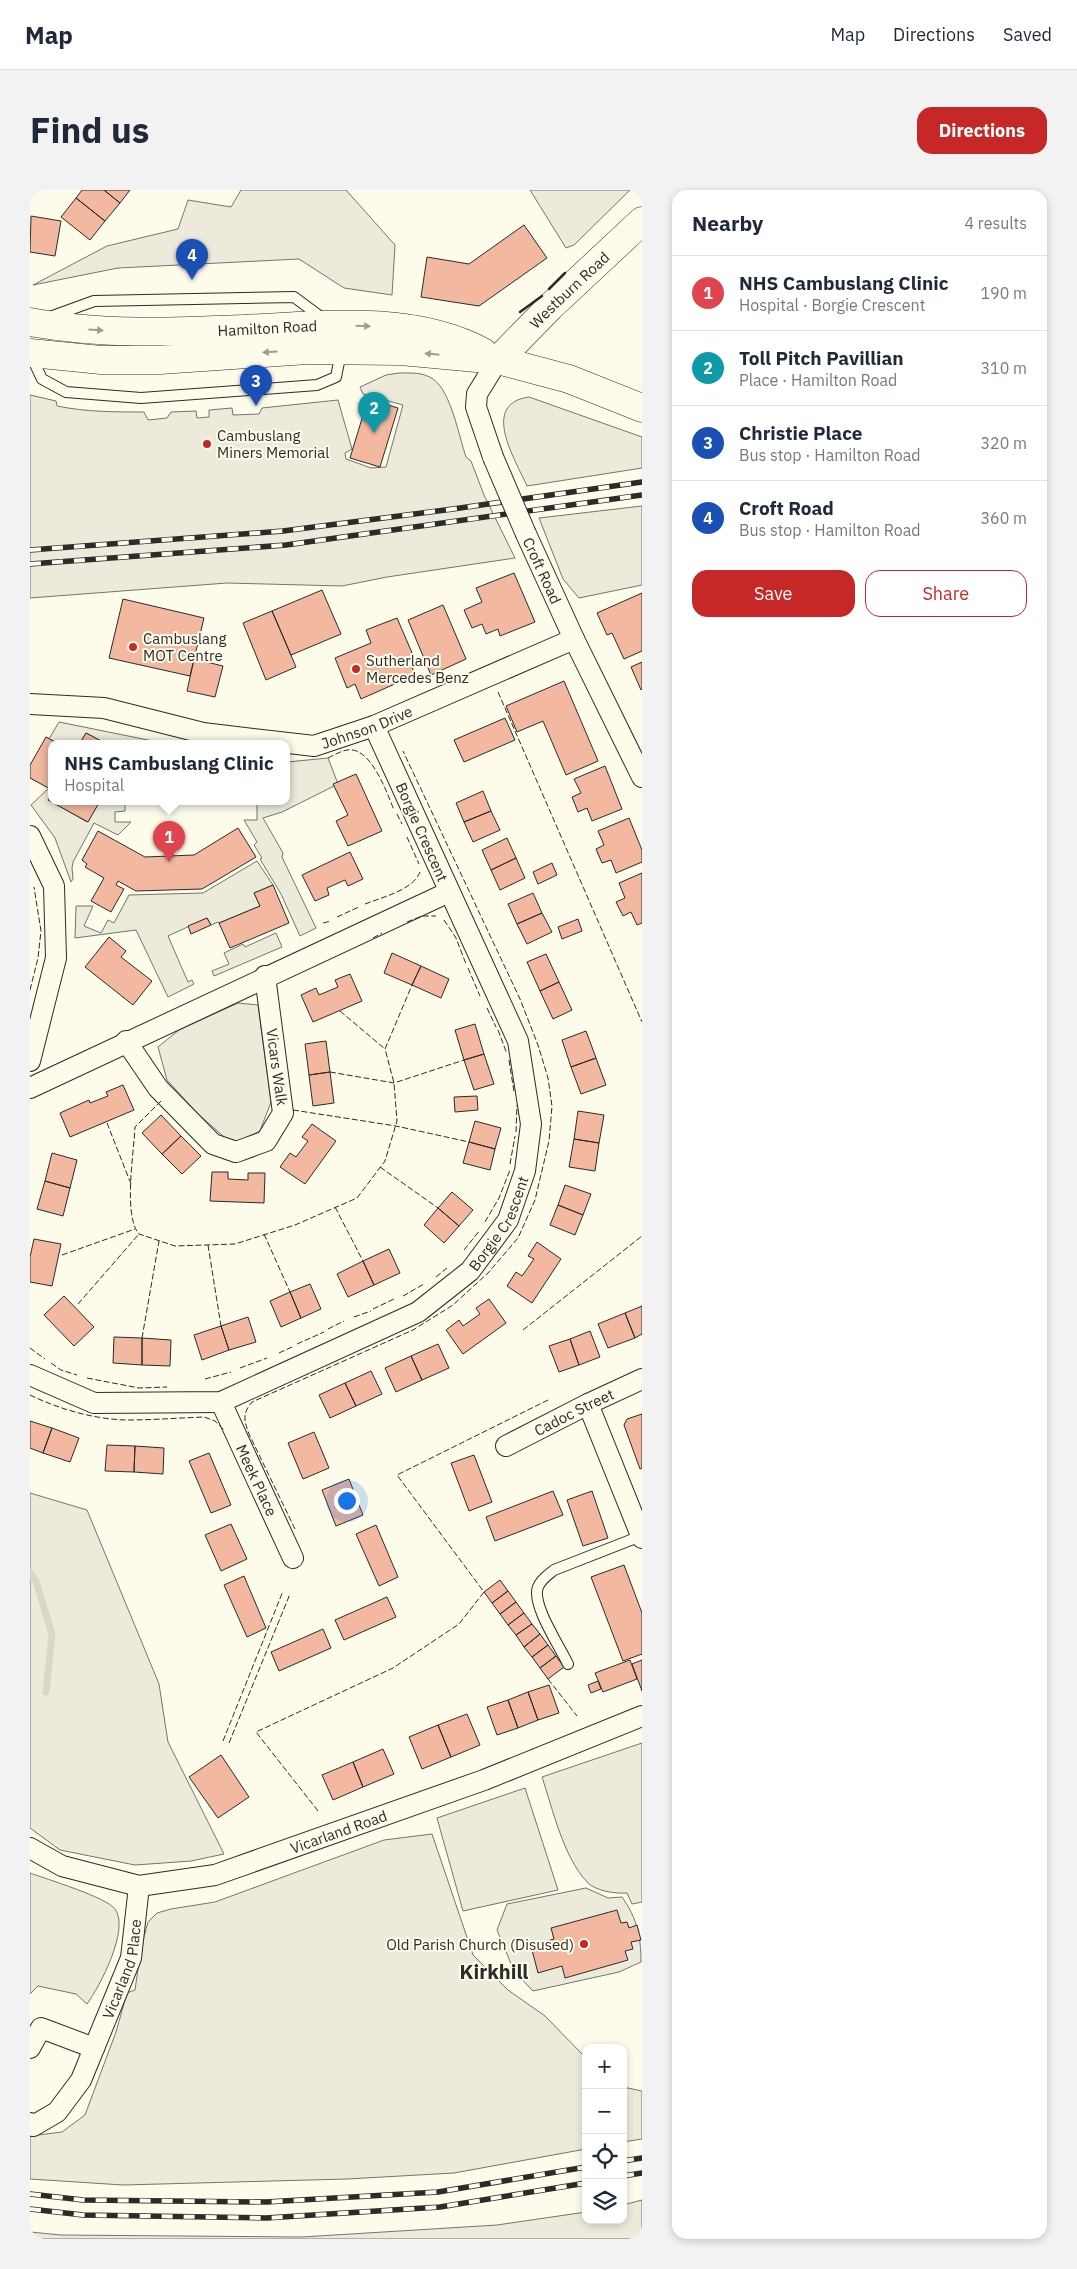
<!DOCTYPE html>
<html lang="en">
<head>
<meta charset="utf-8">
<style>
  :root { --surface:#fff; --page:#f2f2f3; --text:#1f2937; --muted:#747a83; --line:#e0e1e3; --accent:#c62828 }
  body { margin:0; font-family:"IBM Plex Sans",sans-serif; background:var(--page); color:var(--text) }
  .controls { position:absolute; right:15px; bottom:15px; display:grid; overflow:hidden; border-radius:10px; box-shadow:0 2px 8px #0003 }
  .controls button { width:45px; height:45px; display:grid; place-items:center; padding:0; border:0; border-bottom:1px solid var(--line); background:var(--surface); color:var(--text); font:25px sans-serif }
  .you { position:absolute; left:316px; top:1310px; width:18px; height:18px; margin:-12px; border:4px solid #fff; border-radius:50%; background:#1a73e8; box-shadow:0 0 0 8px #1a73e833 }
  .badge { display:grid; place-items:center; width:32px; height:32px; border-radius:50%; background:var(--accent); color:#fff; font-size:16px; font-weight:700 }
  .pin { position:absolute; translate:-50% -41px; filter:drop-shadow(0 1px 2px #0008) }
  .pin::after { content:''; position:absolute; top:26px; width:18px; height:15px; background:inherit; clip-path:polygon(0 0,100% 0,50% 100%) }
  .popup { position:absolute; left:18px; top:550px; width:242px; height:65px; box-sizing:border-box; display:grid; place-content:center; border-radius:10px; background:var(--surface); filter:drop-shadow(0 1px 4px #0005); font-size:16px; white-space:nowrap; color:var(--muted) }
  .popup b { font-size:19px; color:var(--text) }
  .popup::after { content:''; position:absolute; left:50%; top:100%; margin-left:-10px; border:10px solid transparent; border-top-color:var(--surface) }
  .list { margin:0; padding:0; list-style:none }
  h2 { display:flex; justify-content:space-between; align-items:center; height:65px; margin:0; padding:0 20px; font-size:21px }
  h2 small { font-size:16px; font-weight:400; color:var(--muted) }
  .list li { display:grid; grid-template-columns:32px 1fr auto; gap:15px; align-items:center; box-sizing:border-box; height:75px; padding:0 20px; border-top:1px solid var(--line) }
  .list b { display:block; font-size:19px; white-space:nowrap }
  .list p { margin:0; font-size:16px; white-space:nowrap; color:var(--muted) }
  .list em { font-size:16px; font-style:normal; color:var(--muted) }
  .actions { display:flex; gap:10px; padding:15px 20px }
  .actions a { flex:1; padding:11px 0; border:1px solid var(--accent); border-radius:15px; text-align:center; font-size:18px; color:var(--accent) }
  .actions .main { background:var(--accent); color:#fff }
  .icon { flex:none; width:28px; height:28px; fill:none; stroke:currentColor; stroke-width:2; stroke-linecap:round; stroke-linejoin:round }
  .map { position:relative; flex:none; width:612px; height:2049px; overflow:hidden; border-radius:15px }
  header { display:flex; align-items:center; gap:30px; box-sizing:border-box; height:70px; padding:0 25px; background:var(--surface); border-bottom:1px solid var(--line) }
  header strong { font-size:24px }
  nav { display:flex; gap:28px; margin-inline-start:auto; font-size:18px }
  .intro { display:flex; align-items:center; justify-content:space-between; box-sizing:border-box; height:120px; padding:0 30px }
  h1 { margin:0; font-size:35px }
  .button { padding:12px 22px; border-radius:15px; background:var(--accent); color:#fff; font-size:18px; font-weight:700 }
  main { display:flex; gap:30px; padding:0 30px }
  aside { flex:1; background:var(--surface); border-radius:15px; box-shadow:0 2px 8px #0003 }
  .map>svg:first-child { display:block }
</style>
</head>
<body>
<header>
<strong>Map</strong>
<nav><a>Map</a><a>Directions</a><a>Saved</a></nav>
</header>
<div class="intro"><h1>Find us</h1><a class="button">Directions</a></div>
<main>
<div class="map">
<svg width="612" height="2049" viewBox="0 0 612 2049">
  <rect width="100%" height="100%" fill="#fdfbea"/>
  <!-- green -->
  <path fill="#ecebdb" stroke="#74746e" d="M211,0H316L365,55L362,105L314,98L269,69L88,78L3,95L77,56L148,39L158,10L201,17Z
    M500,0H600L544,55L536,58Z
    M369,183C381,183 393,182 403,189C421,201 429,247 436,267L441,271L454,305L485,368L357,387L312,396L197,393L0,408V205L26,211L27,216C56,222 85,222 114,222L118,230L137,228L141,222L166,221L167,228L179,227V220L202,218L203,225L229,224L232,218L308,210L322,259L315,263L316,269L341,278L356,277L373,215L333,204L330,197L356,185Z
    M499,207L612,247V278L497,296C485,269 450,214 499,207Z
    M612,316V395L549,408L533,389L509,328Z
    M29,532L123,551L124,553H75L56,543L50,553H27L19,549Z
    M298,568L308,594L252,622L233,628L253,663L252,667L286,738L270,746L251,704L230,669L232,668L224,655L227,652L214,630H227V613L256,611L257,572Z
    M19,598L21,600L19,610L57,632L70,611H89L95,614V621L85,622V632H101L88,645L64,633L43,672L42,678L43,689L41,692L25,648L1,615Z
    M227,671L243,695L224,703L230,716L189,733L188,732L181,735L177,728L138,746L158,792L162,790L164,794L138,807L106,740L45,748L46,716H63L54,736L71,743L78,730L84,733L99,705L173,703Z
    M246,743L252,757L184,786L182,781L199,774L194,763L213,754L215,757Z
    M208,813L228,815L241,912L230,941L202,954L167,923L137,890L128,857L149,840Z
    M0,1303L57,1320L129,1494L138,1552L194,1664L161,1671L105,1675L30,1660L0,1638Z
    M612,1553V1712L602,1714L597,1703C586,1704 565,1701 557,1692C533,1666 523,1620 512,1587Z
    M495,1598L528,1700L433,1721L407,1628Z
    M402,1644L443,1765L478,1800L515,1826L556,1868V1959L424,1983L317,1989L93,1995L0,1989V1946L32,1942L55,1925L86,1842L97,1803L105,1800L111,1758L118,1732L127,1723L141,1719L185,1712L354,1650Z
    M0,1683C16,1689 76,1707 85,1719C100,1739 70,1796 57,1814L46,1804L8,1796L0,1804Z
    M556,1698L578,1708L592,1707C607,1728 611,1747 611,1772L589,1782L503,1801L484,1781L467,1740L477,1714Z
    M593,1897L612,1901V1949L593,1952Z
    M612,2010V2049H0V2042L31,2045L272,2047L467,2035L556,2022V2030H593V2015Z"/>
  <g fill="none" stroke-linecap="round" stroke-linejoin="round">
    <!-- stream -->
    <path stroke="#d8d7c9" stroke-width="7" d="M0,1383L6,1391L22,1444L16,1502"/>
  </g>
  <!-- building -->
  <path fill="#f2b8a0" stroke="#2b2b2b" d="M52,0H74L90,13L75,31L46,8Z
    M74,0H100L90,13Z
    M46,8L75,31L60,50L31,27Z
    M1,26L31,31L25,66L0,62Z
    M494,35L517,68L449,116L391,107L397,67L439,74Z
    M338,209L368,218L350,277L320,268Z
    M484,383L505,432L470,446L468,439L456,444L452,434L442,438L434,420L452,412L446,398Z
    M292,400L311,444L261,465L242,421Z
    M612,403V461L594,469L582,443L577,445L567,423Z
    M93,409L174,428L160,486L79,468Z
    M413,415L436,469L401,485L378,430Z
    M242,421L266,477L236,490L213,433Z
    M367,428L386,472L381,474L385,485L331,509L325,494L317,498L305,468L341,453L336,440Z
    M164,469L193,476L185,507L157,501Z
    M612,472V499L611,500L601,477Z
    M534,491L568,571L536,585L513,531L487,542L476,516Z
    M475,528L485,550L434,572L424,550Z
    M56,543L75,553H50Z
    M16,547L27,553H22V600L0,588V575Z
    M575,576L592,619L562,631L557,618L548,622L542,607L551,603L544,589Z
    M326,584L352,641L318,656L306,631L318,625L303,594Z
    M453,601L461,621L434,632L426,613Z
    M22,604V611H70L58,632L18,610Z
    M461,621L470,640L443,652L434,632Z
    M599,628L612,660V672L586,683L581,670L572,673L566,659L574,655L568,641Z
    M208,638L226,667L172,699L106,701L88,691L86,695L94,699L81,722L61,711L74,688L55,677L57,674L52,670L68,641L115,667L164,665Z
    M477,648L486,668L461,680L452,660Z
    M320,662L333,689L318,696L315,690L297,698L299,705L285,711L272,685Z
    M486,668L495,688L470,700L461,680Z
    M522,673L527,685L508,694L503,682Z
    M612,683V733L607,735L601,722L593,726L586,712L595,708L589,693Z
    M243,695L259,733L200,758L189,733L230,716L224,703Z
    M503,703L512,723L487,734L478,714Z
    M512,723L522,742L497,754L487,734Z
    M177,728L181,735L161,744L158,736Z
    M548,729L552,741L532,749L528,737Z
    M79,747L96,761L91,767L122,791L103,815L55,777Z
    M362,763L391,776L382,795L354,783Z
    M516,764L529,792L510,801L497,772Z
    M391,776L419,789L411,808L382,795Z
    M320,784L332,811L283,832L271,805L286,798L289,805L308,797L305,790Z
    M529,792L542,820L523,829L510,801Z
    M445,834L454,864L434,870L425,840Z
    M556,841L566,868L541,877L532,850Z
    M296,851L300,882L279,885L275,854Z
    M454,864L464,894L444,900L434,870Z
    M566,868L576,895L551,904L541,877Z
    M300,882L304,913L283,916L279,885Z
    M93,895L104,920L40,947L30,923L59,910L60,913L78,906L76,902Z
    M447,906L448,920L425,922L424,907Z
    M548,921L574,925L569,953L544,949Z
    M131,925L151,946L132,964L112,943Z
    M445,931L471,938L465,959L439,952Z
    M282,934L306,951L275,994L250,977L260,963L266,967L278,951L272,947Z
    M151,946L171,966L152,984L132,964Z
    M544,949L569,953L565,981L539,977Z
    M439,952L465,959L460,980L433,973Z
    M22,963L47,970L40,998L15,991Z
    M182,982H198V989L218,990V983H235L234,1013L180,1011Z
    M15,991L40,998L33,1026L7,1019Z
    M535,995L561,1004L553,1025L528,1015Z
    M422,1002L443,1020L429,1036L408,1018Z
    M528,1015L553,1025L545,1045L520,1035Z
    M408,1018L429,1036L414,1053L394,1035Z
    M4,1049L31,1054L22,1096L0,1092V1067Z
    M507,1052L531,1069L502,1113L477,1096L486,1082L492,1086L504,1069L498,1066Z
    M359,1059L370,1083L344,1095L333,1071Z
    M333,1071L344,1095L318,1107L307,1084Z
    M280,1094L291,1119L271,1128L260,1102Z
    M260,1102L271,1128L251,1137L240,1111Z
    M34,1106L64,1137L44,1156L14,1125Z
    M459,1109L476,1133L433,1164L416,1140L429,1130L433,1136L450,1124L446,1118Z
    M612,1116V1144L605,1148L595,1123Z
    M595,1123L605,1148L578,1158L568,1134Z
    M218,1127L226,1152L199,1160L191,1136Z
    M191,1136L199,1160L172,1170L164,1145Z
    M560,1141L570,1167L549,1175L540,1149Z
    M84,1147L112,1148V1175L83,1173Z
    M112,1148L141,1150L140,1176L112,1175Z
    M540,1149L549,1175L529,1182L519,1156Z
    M408,1154L419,1178L392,1190L381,1166Z
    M381,1166L392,1190L366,1202L355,1178Z
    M341,1181L352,1204L326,1216L315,1193Z
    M315,1193L326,1216L300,1228L289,1205Z
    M612,1224V1278L610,1279L594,1235L597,1229Z
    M0,1231L22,1238L13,1263L0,1258Z
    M22,1238L49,1248L40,1272L13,1263Z
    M284,1242L299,1278L273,1289L258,1253Z
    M77,1255L105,1256L104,1282L75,1281Z
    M105,1256L134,1258L133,1284L104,1282Z
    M179,1263L201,1315L181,1323L159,1271Z
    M444,1265L462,1312L439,1321L421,1273Z
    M319,1289L333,1325L306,1336L292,1300Z
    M523,1301L533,1325L465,1351L456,1327Z
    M562,1301L578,1348L553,1356L537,1310Z
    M201,1334L217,1369L191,1381L175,1345Z
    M346,1335L368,1387L349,1396L326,1344Z
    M594,1375L612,1423V1464L593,1471L561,1387Z
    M214,1386L236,1438L217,1447L194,1395Z
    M470,1390L478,1401L462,1413L454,1402Z
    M478,1401L486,1412L470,1424L462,1413Z
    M357,1407L366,1427L314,1450L305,1430Z
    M486,1412L494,1423L478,1435L470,1424Z
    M494,1423L502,1434L486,1445L478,1435Z
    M502,1434L510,1444L494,1457L486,1445Z
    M293,1439L301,1458L249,1481L241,1462Z
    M510,1444L518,1455L502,1467L494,1457Z
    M518,1455L526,1466L510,1478L502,1467Z
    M526,1466L534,1477L518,1489L510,1478Z
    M600,1470L607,1489L573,1502L565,1483Z
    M612,1470V1501L602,1474Z
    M568,1491L571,1499L561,1503L558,1495Z
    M519,1495L529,1523L508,1530L498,1502Z
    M498,1502L508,1530L488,1538L478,1510Z
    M478,1510L488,1538L467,1545L457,1517Z
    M437,1524L450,1555L421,1567L408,1535Z
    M408,1535L421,1567L392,1579L379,1547Z
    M353,1559L364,1584L333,1597L323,1572Z
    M191,1565L219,1607L188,1628L159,1587Z
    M323,1572L333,1597L303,1610L292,1585Z
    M587,1720L591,1733L597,1732L599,1738L607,1735L611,1750L601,1752L603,1759L595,1761L598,1770L535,1788L532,1776L508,1783L501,1756L524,1749L521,1738Z"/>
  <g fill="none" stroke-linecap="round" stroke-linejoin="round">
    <defs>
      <path id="lane" d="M20,127L64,111L264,107L295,130
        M1,166L12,189L36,202L111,208L287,195L306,187L311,162
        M538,1474C530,1457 501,1414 508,1397C511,1389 518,1385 524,1380L611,1346"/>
      <g id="street">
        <path d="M463,267L446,217L447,204L468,170"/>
        <path id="s1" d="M496,344L544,449L612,587"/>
        <path id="s2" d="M0,514L74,518L173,543L284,556L344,536L544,449"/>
        <path d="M0,646L24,696L26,768L0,871"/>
        <path d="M96,851L128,898L183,954L206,962L236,951L253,923L235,786"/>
        <path d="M0,898L419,702"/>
        <path id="s3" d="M0,1185L64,1213L191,1212L388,1122L440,1081L478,1030L495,981L501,934L488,851L344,536"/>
        <path id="s4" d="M191,1212L263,1368"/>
        <path d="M558,1214L612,1348"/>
        <path id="s5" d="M476,1256L558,1214L612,1189"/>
        <path id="s6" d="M0,1658L32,1676L109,1696L185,1685L454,1590L612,1526"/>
        <path d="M0,1858L11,1838L64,1858"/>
        <path id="s7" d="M0,1933L3,1936L27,1922L51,1890L101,1768L109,1696"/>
      </g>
      <g id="secondary">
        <path id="s8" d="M468,170L520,117L612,31"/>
      </g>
      <g id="primary">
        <path id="s9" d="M0,132C71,145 143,142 215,139C293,135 382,124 453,162"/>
        <path d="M0,163L71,170H130L277,160L371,161L468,170L539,189L612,218"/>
      </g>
    </defs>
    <!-- lane casing -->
    <use href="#lane" stroke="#2b2b2b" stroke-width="12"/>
    <!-- street casing -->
    <use href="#street" stroke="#2b2b2b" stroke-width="22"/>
    <!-- secondary casing -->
    <use href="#secondary" stroke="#2b2b2b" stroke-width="29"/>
    <!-- primary casing -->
    <use href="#primary" stroke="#2b2b2b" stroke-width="29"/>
    <!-- lane -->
    <use href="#lane" stroke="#fdfbea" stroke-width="10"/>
    <!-- street -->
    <use href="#street" stroke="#fdfbea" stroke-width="20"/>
    <!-- secondary -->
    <use href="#secondary" stroke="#fdfbea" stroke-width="28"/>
    <!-- primary -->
    <use href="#primary" stroke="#fdfbea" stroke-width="28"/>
    <defs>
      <path id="rail" d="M0,360L253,341L423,319L612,292
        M0,374L256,355L612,305
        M593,1971L612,1968
        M593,1986L612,1983
        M0,2004L53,2010L236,2012L408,2002L556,1977
        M0,2019L53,2025L236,2028L410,2017L556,1993"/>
    </defs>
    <!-- rail casing -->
    <use href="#rail" stroke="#2b2b2b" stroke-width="5.5"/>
    <!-- rail -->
    <use href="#rail" stroke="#fdfbea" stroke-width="4" stroke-dasharray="11" stroke-linecap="butt"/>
    <defs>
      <path id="street-bridge" d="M463,267L496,344"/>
    </defs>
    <!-- street-bridge casing -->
    <use href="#street-bridge" stroke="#2b2b2b" stroke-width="22" stroke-linecap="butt"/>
    <!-- street-bridge -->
    <use href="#street-bridge" stroke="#fdfbea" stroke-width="20"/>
    <!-- fence -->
    <path stroke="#2b2b2b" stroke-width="1" stroke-dasharray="6 2.5" stroke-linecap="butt" d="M468,502L612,832
      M298,568C304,565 311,561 317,560C341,556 357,603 364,620
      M367,624L372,634
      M377,647L389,674
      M335,714C353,707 383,700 390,682
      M307,727L329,717
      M414,730L426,748L436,774
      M377,732L392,726H406
      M293,733L301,731
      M343,748L352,743
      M438,778L450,806
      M0,800L8,768L11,741L4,697
      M457,818L466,837
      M310,821L355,859
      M468,840L477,864
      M479,870L484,902
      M300,882L364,893L434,870
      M131,911L105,937C104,962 93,1026 109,1044L145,1056L205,1054L265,1035L327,1008L355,971L367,931L364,893L355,859L382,795
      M263,920L366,936L439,952
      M77,933L101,994
      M486,942L487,915
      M480,974L485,946
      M350,977L408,1018
      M305,1017L333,1071
      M455,1032L469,1008L480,980
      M234,1044L260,1102
      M178,1055L191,1136
      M434,1060L450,1040
      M32,1065L105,1039
      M406,1087L417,1078
      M373,1106L394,1094
      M48,1114L109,1044
      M343,1119L366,1108
      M324,1127L341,1121
      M298,1139L314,1131
      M493,1140L612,1046
      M112,1148L129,1051
      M267,1154L294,1142
      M0,1158L15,1169
      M249,1163L264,1156
      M21,1173L31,1180L47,1185
      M210,1178L237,1168
      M57,1188L109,1198L137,1197
      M175,1189L201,1182
      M0,1205C29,1219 63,1229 96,1230C122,1230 148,1228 174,1227L185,1231L195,1241
      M265,1339L219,1244C214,1230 212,1224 222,1212L383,1140L423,1115L458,1083L488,1048L505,1010L519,951L522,916L518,888L508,855L490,809L373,561
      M518,1489L547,1526
      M193,1551L253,1401
      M199,1553L260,1404
      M288,1621L226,1542L363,1478L429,1434L454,1402L367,1285L518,1210"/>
    <!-- wall -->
    <path stroke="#2b2b2b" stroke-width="2.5" d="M519,99L535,83
      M490,122L512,106"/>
  </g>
  <!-- one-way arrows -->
  <defs><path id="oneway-solid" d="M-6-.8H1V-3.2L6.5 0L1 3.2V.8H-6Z" transform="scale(1.25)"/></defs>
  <g fill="#9e9d94">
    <use href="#oneway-solid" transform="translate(333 136) rotate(2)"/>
    <use href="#oneway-solid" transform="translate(66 140) rotate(3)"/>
    <use href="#oneway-solid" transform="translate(240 162) rotate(176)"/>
    <use href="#oneway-solid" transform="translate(402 164) rotate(-174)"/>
  </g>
  <!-- markers -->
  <g fill="#c62828" stroke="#fdfbea" stroke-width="2">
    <circle cx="177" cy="254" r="5"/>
    <circle cx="103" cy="457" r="5"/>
    <circle cx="326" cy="479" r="5"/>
    <circle cx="554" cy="1754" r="5"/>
  </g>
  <g text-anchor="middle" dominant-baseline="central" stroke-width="4" stroke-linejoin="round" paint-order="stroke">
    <!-- street labels -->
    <g font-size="15" fill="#2b2b2b" stroke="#fdfbea">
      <text stroke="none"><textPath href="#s8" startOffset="100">Westburn Road</textPath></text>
      <text stroke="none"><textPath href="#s9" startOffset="238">Hamilton Road</textPath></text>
      <text stroke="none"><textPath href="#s1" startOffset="40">Croft Road</textPath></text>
      <text stroke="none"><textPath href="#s2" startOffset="344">Johnson Drive</textPath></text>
      <text transform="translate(392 642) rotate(66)">Borgie Crescent</text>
      <text transform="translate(247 877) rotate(82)">Vicars Walk</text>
      <text stroke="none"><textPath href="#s3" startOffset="536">Borgie Crescent</textPath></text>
      <text stroke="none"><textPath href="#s5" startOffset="76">Cadoc Street</textPath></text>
      <text stroke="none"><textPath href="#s4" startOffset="86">Meek Place</textPath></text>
      <text stroke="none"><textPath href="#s6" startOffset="324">Vicarland Road</textPath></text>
      <text stroke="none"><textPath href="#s7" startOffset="191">Vicarland Place</textPath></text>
    </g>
    <!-- poi labels -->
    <g font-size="15" fill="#2b2b2b" stroke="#fdfbea" text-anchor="start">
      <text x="187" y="245">Cambuslang<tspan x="187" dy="17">Miners Memorial</tspan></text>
      <text x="113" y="448">Cambuslang<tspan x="113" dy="17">MOT Centre</tspan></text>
      <text x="336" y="470">Sutherland<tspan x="336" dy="17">Mercedes Benz</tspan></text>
      <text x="544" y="1754" text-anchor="end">Old Parish Church (Disused)</text>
    </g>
    <!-- district labels -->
    <g font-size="20" font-weight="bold" fill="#2b2b2b" stroke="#fdfbea">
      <text x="464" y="1781">Kirkhill</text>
    </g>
  </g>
</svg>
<div class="controls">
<button>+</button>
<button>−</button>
<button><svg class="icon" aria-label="locate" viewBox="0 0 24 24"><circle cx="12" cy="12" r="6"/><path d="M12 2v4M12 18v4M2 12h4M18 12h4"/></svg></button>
<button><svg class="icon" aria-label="layers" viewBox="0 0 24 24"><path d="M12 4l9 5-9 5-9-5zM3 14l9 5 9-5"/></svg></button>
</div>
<div class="you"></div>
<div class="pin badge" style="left:139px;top:672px;background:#e0444e">1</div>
<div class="popup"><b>NHS Cambuslang Clinic</b>Hospital</div>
<div class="pin badge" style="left:344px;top:243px;background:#0f9aa8">2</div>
<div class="pin badge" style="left:226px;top:216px;background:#1a4fb4">3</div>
<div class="pin badge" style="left:162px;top:90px;background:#1a4fb4">4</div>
</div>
<aside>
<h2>Nearby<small>4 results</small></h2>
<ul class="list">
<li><span class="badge" style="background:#e0444e">1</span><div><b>NHS Cambuslang Clinic</b><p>Hospital · Borgie Crescent</p></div><em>190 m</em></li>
<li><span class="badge" style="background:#0f9aa8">2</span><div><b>Toll Pitch Pavillian</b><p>Place · Hamilton Road</p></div><em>310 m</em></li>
<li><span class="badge" style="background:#1a4fb4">3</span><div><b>Christie Place</b><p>Bus stop · Hamilton Road</p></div><em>320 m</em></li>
<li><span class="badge" style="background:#1a4fb4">4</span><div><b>Croft Road</b><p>Bus stop · Hamilton Road</p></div><em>360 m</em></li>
</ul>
<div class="actions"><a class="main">Save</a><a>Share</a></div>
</aside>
</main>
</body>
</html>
